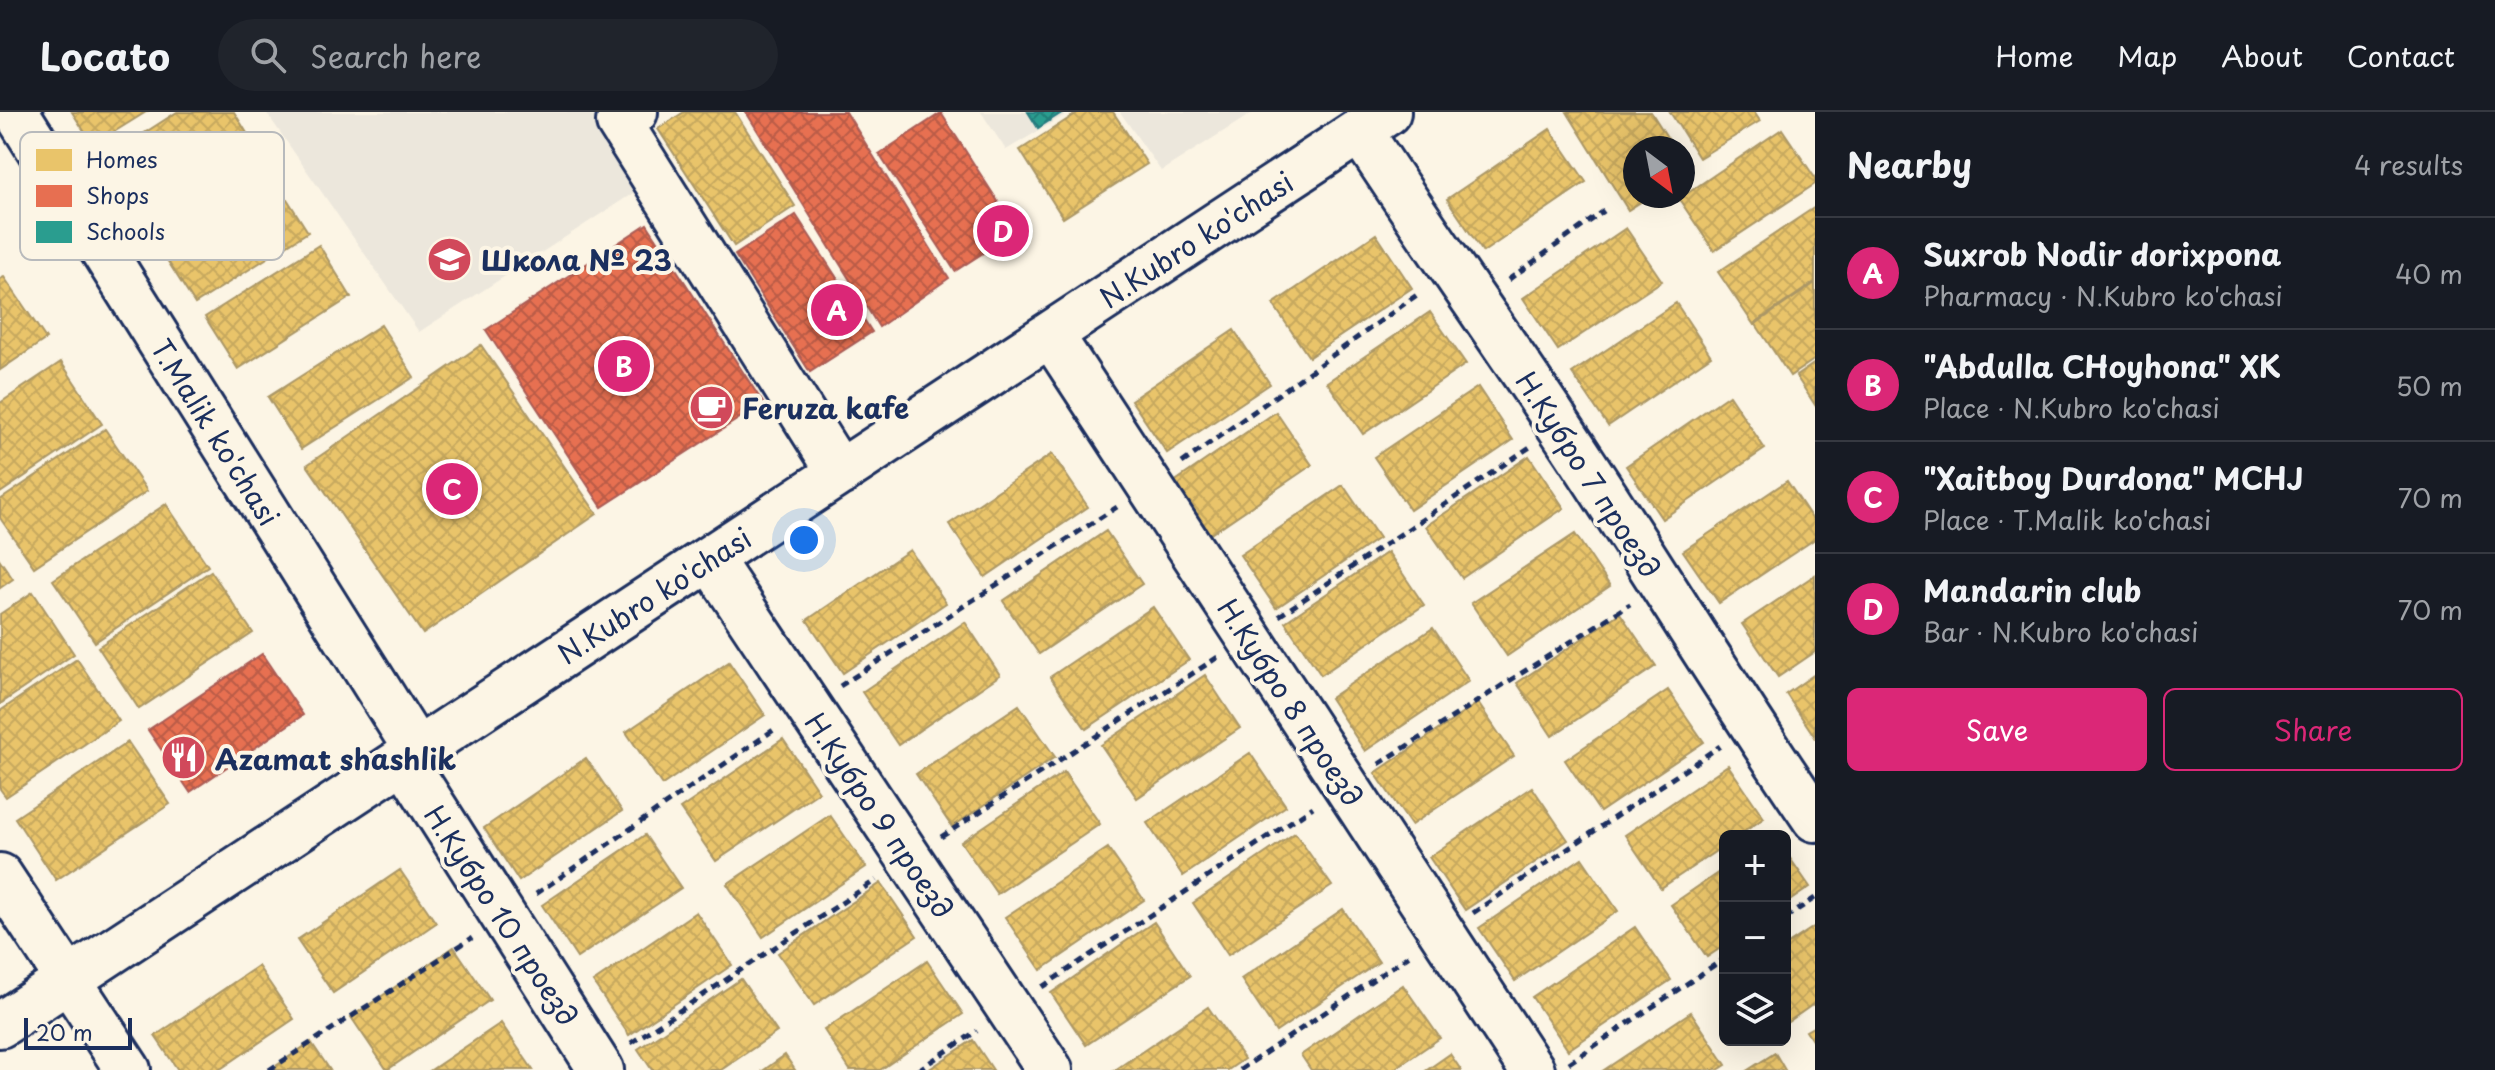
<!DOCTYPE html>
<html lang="en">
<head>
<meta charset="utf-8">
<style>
  :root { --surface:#171b24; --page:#20242c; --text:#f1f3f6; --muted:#9ea1a6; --line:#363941; --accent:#db2777 }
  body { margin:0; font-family:"Playpen Sans",sans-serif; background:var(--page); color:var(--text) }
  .controls { position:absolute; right:24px; bottom:24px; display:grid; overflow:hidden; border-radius:12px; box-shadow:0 8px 32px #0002 }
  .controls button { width:72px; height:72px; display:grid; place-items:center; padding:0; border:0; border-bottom:2px solid var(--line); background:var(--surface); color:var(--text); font:40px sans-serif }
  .compass { position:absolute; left:1623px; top:24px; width:72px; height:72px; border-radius:50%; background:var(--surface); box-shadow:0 8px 32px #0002; rotate:148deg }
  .scale { position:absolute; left:24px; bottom:20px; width:108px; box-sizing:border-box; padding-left:8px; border:4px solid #1b2f5e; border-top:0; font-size:22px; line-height:28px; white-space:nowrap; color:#1b2f5e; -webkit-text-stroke:6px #fcf5e5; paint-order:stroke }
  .you { position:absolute; left:804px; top:428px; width:28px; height:28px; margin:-20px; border:6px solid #fff; border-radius:50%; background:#1a73e8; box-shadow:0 0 0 12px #1a73e833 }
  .badge { display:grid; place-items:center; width:52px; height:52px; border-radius:50%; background:var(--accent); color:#fff; font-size:26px; font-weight:700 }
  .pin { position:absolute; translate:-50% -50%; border:4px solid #fff; box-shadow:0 2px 8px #0006 }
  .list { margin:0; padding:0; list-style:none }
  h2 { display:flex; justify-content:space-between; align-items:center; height:104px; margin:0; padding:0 32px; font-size:34px }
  h2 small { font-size:26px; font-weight:400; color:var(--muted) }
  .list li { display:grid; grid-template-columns:52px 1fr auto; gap:24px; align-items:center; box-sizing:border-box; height:112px; padding:0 32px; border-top:2px solid var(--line) }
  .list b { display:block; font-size:30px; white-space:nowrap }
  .list p { margin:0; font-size:26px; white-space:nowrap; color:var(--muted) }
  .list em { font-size:26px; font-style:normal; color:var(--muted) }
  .actions { display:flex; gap:16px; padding:24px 32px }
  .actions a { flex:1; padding:18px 0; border:2px solid var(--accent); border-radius:12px; text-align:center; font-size:28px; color:var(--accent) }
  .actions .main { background:var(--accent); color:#fff }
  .icon { flex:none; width:44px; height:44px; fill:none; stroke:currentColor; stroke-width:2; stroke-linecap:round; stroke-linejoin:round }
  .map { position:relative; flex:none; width:1815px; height:958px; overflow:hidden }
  header { display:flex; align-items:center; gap:48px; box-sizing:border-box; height:112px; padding:0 40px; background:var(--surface); border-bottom:2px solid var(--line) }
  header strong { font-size:38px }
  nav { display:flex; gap:44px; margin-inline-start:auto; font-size:28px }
  .search { width:560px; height:72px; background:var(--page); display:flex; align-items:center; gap:20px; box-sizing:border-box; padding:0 28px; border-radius:44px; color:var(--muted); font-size:30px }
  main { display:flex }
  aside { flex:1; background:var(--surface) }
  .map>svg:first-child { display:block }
</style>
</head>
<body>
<header>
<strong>Locato</strong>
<div class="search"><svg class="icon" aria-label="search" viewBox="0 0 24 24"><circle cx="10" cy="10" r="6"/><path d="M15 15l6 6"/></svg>Search here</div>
<nav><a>Home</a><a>Map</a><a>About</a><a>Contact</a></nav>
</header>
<main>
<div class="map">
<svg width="1815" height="958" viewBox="0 0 1815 958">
  <defs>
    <pattern id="homes-cross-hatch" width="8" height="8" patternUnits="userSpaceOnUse" patternTransform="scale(2)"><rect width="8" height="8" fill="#e9c46a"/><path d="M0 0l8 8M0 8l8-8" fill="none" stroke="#c7a95e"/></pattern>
    <pattern id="shops-cross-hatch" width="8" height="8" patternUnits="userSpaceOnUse" patternTransform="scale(2)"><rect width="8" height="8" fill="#e76f51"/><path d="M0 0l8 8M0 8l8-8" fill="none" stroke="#ba5c46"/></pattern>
    <pattern id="schools-cross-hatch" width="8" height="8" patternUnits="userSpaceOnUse" patternTransform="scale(2)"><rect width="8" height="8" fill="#2a9d8f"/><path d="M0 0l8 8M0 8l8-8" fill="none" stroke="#238078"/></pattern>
  </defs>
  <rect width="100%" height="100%" fill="#fcf5e5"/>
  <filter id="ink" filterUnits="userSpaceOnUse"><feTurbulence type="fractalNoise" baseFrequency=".0125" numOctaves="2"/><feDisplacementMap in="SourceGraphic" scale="16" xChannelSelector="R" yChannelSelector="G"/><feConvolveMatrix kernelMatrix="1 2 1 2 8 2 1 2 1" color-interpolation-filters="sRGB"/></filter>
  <g filter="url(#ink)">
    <!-- built -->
    <path fill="#ece7dc" d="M266,0H607L644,74L419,220Z
      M981,0H1070L1006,38Z
      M1120,0H1254L1161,59Z"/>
    <!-- homes -->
    <path fill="url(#homes-cross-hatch)" stroke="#ab9766" stroke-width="2" d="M72,0H146L93,33Z
      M177,0H234L250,26L137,98L104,47Z
      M684,0H735L795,94L734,134L658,17Z
      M1079,0H1113L1147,52L1063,106L1020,38Z
      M1567,0H1651L1674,36H1635V84H1650L1628,98Z
      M1670,0H1754L1760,9L1699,46Z
      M1550,17L1586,70L1483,140L1447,87Z
      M1782,17L1815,66V72L1714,139L1679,87Z
      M275,68L308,120L195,192L162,140Z
      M1815,95V171L1754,213L1718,160Z
      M1626,116L1662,169L1558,238L1523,186Z
      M1376,122L1412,176L1309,245L1273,192Z
      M319,133L351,185L238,257L205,205Z
      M4,165L46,227L0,258V167Z
      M1815,170V247L1790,264L1755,211Z
      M1676,191L1711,244L1608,314L1572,261Z
      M1430,200L1466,252L1363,322L1327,270Z
      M381,213L414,265L301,337L268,285Z
      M1234,218L1270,272L1167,341L1131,288Z
      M481,233L597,402L423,522L307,353Z
      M61,250L102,312L0,381V291Z
      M1815,251V293L1796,264Z
      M1478,275L1513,328L1410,398L1374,345Z
      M1729,283L1765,337L1662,407L1626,354Z
      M1276,300L1312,353L1209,423L1174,370Z
      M105,317L147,379L34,455L0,406V388Z
      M1052,342L1088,395L985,465L949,412Z
      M1529,344L1564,396L1462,466L1426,414Z
      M1787,369L1815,411V427L1719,491L1683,439Z
      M1343,373L1379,426L1276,496L1240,443Z
      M166,392L208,454L95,530L53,468Z
      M1106,419L1142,472L1039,542L1003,489Z
      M1575,422L1610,474L1507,544L1471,491Z
      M910,438L946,491L843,561L807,508Z
      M1388,440L1424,493L1321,563L1285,510Z
      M0,448L13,467L0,476Z
      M211,459L253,521L139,597L98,535Z
      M1815,463V540L1778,565L1742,512Z
      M33,480L74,542L0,592V502Z
      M1153,495L1189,548L1086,617L1050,565Z
      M1620,501L1656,554L1552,624L1517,571Z
      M965,510L1000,563L898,633L862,580Z
      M1433,516L1469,569L1365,639L1330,586Z
      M77,547L119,609L6,685L0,677V599Z
      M729,550L765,603L662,673L626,620Z
      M1815,562V625L1786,582Z
      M1205,563L1240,616L1137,686L1101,633Z
      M1668,578L1704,630L1600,700L1565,648Z
      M1478,591L1514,644L1411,713L1375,661Z
      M1019,593L1055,645L952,715L916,662Z
      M783,627L819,680L716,749L680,697Z
      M128,630L170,692L56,768L15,706Z
      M1250,641L1286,694L1183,764L1147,711Z
      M586,646L622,699L519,769L484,716Z
      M1728,653L1764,706L1738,724H1725V733L1661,776L1625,723Z
      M1064,660L1100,712L997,782L961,730Z
      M1532,675L1568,728L1465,798L1429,745Z
      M830,703L866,755L763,825L727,772Z
      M1295,721L1332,774L1228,843L1193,791Z
      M645,723L681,776L577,846L542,793Z
      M1108,736L1144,788L1041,858L1005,805Z
      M1785,739L1810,775L1785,792Z
      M1582,746L1618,799L1515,869L1479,816Z
      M1725,756V833L1707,845L1671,793Z
      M400,758L436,811L333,881L297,828Z
      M881,771L917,824L814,893L778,841Z
      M1343,797L1379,850L1276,920L1241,867Z
      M696,800L732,853L629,923L593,870Z
      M1154,810L1190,864L1086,933L1051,881Z
      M1815,814V891L1785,912V834Z
      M1635,815L1671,868L1568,938L1532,885Z
      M454,835L490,888L387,958L351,905Z
      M927,849L963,902L880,958H850L824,918Z
      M258,854L294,907L219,958H178L155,924Z
      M741,867L777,920L721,958H652L638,937Z
      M1403,873L1440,926L1393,958H1311L1301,943Z
      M1208,895L1244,947L1228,958H1115Z
      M1691,900L1726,953L1718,958H1604Z
      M501,911L533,958H431Z
      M1815,914V933L1806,919Z
      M973,928L993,958H928Z
      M311,930L330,958H270Z
      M1775,941L1785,958H1748Z
      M1450,942L1461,958H1427Z
      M785,943L795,958H764Z"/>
    <!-- shops -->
    <path fill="url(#shops-cross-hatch)" stroke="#aa5c55" stroke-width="2" d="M746,0H846L949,166L879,215Z
      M941,1L1017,119L955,159L879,42Z
      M796,103L872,220L810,260L735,143Z
      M647,112L763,291L602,395L486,218Z
      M262,542L303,603L190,680L148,618Z"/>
    <!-- schools -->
    <path fill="url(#schools-cross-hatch)" stroke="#267c80" stroke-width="2" d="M1028,0H1063L1038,16Z"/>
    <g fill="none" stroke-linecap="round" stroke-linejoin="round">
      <defs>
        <path id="minor" d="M16,0L417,639
          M635,0L619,10L840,361
          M1360,19C1425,119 1494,216 1560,315C1647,445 1727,579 1815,707
          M1051,223L1532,958
          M710,447L1050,958
          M404,648L601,958
          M0,764L128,958
          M0,913L1388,0"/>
      </defs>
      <!-- minor casing -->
      <use href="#minor" stroke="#1b2f5e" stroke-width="50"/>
      <!-- path -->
      <path stroke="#1b2f5e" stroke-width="5" stroke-dasharray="8 6" stroke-linecap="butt" d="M1508,168L1604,99
        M1182,351L1421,180
        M1279,504L1530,335
        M840,574L1117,395
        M1379,652L1630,492
        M941,725L1218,545
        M536,782L775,617
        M1473,801L1720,634
        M1785,806L1815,786
        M1042,875L1313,695
        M631,931L876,768
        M1569,951L1725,846
        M269,958L472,826
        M918,958L977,919
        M1240,958L1411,842"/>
      <!-- minor -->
      <use href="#minor" stroke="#fcf5e5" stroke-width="44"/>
    </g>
  </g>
  <!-- icons -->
  <defs>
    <symbol id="school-disc" viewBox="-11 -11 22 22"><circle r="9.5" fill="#d1495b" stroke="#fcf5e5"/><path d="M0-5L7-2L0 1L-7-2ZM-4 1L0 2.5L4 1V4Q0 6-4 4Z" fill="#fff"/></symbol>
    <symbol id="cafe-disc" viewBox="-11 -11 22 22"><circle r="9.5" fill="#d1495b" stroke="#fcf5e5"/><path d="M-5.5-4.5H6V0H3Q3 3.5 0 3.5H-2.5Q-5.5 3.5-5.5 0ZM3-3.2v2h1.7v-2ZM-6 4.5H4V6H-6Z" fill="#fff"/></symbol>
    <symbol id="restaurant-disc" viewBox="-11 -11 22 22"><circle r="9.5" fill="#d1495b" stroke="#fcf5e5"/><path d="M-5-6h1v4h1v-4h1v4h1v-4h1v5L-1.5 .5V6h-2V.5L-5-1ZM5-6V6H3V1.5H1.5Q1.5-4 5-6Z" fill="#fff"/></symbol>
  </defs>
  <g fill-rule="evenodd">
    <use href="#school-disc" x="424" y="122" width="51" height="51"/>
    <use href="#cafe-disc" x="686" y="270" width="51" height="51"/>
    <use href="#restaurant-disc" x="158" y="620" width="51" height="51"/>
  </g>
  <g text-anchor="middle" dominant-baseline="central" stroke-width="8" stroke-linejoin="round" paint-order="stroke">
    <!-- street labels -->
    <g font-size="28" fill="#1b2f5e" stroke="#fcf5e5">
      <text transform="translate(1196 127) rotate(-33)">N.Kubro ko'chasi</text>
      <text transform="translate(216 320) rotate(58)">T.Malik ko'chasi</text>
      <text transform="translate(1589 362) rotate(57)">Н.Кубро 7 проезд</text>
      <text transform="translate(654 483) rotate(-33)">N.Kubro ko'chasi</text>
      <text transform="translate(1291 590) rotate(57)">Н.Кубро 8 проезд</text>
      <text transform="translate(880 703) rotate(56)">Н.Кубро 9 проезд</text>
      <text transform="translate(502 803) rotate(57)">Н.Кубро 10 проезд</text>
    </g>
    <!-- poi labels -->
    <g font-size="28" font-weight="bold" fill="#1b2f5e" stroke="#fcf5e5" text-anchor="start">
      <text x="481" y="147">Школа № 23</text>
      <text x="742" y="295">Feruza kafe</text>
      <text x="215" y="646">Azamat shashlik</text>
    </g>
  </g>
  <!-- legend -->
  <rect x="20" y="20" width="264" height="128" rx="12" fill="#fcf5e5" stroke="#b8babc" stroke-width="2"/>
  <rect x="36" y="37" width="36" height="22" fill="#e9c46a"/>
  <rect x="36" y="73" width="36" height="22" fill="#e76f51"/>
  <rect x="36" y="109" width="36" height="22" fill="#2a9d8f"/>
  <g font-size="22" fill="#1b2f5e">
    <text x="86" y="56">Homes</text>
    <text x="86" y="92">Shops</text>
    <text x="86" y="128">Schools</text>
  </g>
</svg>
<div class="controls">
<button>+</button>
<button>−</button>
<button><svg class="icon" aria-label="layers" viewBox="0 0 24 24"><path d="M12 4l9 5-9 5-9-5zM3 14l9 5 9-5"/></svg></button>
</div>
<svg class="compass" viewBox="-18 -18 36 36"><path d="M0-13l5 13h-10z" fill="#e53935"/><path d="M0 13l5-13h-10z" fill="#9ea1a6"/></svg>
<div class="scale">20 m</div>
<div class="you"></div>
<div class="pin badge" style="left:837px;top:198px">A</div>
<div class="pin badge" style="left:624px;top:254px">B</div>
<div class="pin badge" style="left:452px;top:377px">C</div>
<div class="pin badge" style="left:1003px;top:119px">D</div>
</div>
<aside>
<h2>Nearby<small>4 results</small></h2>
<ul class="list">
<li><span class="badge">A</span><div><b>Suxrob Nodir dorixpona</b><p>Pharmacy · N.Kubro ko'chasi</p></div><em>40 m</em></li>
<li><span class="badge">B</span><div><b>&quot;Abdulla CHoyhona&quot; XK</b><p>Place · N.Kubro ko'chasi</p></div><em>50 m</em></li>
<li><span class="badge">C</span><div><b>&quot;Xaitboy Durdona&quot; MCHJ</b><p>Place · T.Malik ko'chasi</p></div><em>70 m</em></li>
<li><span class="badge">D</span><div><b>Mandarin club</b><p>Bar · N.Kubro ko'chasi</p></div><em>70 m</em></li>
</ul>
<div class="actions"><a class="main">Save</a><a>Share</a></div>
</aside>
</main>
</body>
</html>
